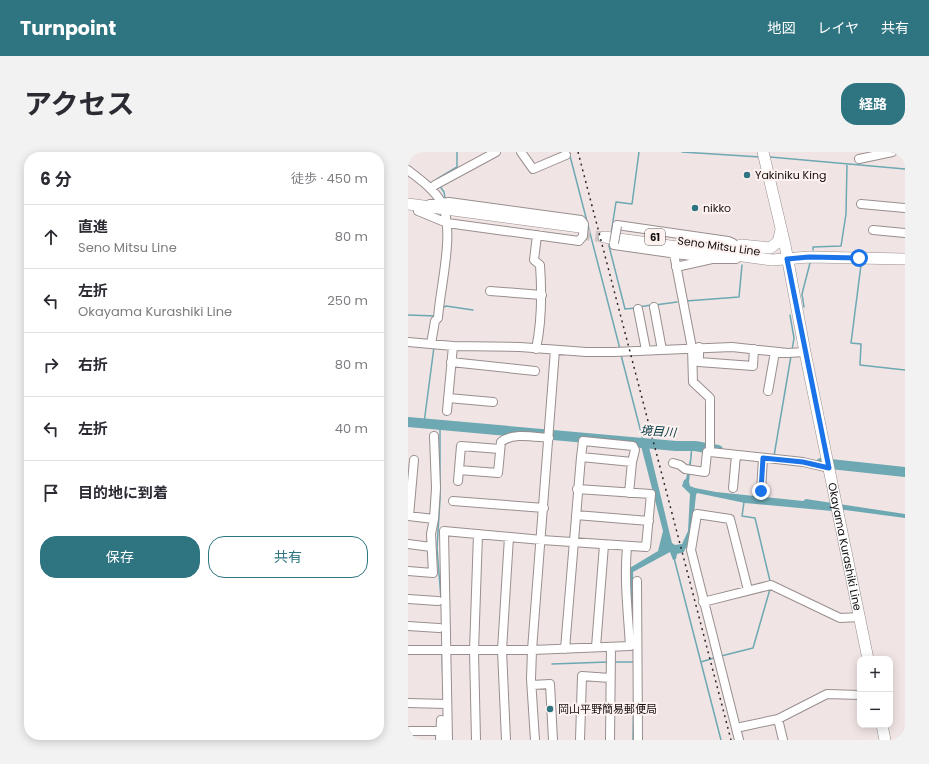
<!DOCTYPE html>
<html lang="ja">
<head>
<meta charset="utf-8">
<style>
  :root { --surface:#fff; --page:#f2f2f3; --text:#2b2b33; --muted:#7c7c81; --line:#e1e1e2; --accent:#2e7481 }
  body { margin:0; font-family:Poppins,"Noto Sans JP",sans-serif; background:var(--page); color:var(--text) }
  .controls { position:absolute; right:12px; bottom:12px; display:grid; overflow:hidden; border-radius:8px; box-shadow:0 2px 10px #0003 }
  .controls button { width:36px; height:36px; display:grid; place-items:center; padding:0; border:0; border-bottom:1px solid var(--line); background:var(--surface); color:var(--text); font:20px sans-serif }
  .stop { position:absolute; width:12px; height:12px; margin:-9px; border:3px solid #1a73e8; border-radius:50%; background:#fff }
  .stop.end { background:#1a73e8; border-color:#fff; box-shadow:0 1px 4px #0008 }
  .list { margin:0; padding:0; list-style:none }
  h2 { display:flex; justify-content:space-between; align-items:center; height:52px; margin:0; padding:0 16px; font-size:17px }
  h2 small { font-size:13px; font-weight:400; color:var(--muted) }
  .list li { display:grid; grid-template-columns:26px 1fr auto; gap:12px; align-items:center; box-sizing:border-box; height:64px; padding:0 16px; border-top:1px solid var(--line) }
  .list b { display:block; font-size:15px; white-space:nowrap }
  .list p { margin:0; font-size:13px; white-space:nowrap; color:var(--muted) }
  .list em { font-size:13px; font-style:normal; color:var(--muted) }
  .actions { display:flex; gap:8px; padding:12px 16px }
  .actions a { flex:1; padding:9px 0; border:1px solid var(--accent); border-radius:16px; text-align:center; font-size:14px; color:var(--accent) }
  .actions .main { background:var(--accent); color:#fff }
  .icon { flex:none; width:22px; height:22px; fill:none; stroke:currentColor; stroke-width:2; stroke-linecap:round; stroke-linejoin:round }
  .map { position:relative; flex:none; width:497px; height:588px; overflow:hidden; border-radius:16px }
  header { display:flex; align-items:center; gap:24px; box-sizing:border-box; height:56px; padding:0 20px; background:var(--accent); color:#fff }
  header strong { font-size:19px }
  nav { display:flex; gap:22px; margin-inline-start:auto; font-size:14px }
  .intro { display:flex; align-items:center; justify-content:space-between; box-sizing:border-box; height:96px; padding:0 24px }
  h1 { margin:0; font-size:28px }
  .button { padding:10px 18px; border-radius:16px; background:var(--accent); color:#fff; font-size:14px; font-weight:700 }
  main { display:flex; gap:24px; padding:0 24px }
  aside { flex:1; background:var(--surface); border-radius:16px; box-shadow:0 2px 10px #0003 }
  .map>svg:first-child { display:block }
</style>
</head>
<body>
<header>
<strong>Turnpoint</strong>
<nav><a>地図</a><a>レイヤ</a><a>共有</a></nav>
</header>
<div class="intro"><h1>アクセス</h1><a class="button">経路</a></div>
<main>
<aside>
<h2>6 分<small>徒歩 · 450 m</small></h2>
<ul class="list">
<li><svg class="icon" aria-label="ahead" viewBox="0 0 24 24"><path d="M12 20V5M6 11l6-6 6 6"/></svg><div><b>直進</b><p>Seno Mitsu Line</p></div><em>80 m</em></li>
<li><svg class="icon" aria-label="left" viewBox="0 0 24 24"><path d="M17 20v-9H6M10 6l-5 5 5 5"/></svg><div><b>左折</b><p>Okayama Kurashiki Line</p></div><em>250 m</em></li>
<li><svg class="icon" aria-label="right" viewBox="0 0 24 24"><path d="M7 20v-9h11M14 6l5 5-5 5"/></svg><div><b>右折</b></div><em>80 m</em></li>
<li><svg class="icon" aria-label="left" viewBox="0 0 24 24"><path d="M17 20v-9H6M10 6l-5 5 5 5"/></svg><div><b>左折</b></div><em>40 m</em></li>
<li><svg class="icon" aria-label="arrive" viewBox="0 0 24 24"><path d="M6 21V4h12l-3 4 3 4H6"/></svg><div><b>目的地に到着</b></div></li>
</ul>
<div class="actions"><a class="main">保存</a><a>共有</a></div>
</aside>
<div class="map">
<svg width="497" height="588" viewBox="0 0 497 588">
  <rect width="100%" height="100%" fill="#f0e5e4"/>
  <!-- water -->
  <path fill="#6da8b3" d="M232,290L240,291L264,391L267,393L274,392L280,379L282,342L274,334L276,328L278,327L283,302L284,303L281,330L282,334L287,336L308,340L395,349L398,347L497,362V366L437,358L424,359L337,351L289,341L288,343L284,381L281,394L277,397L276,400L269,402L268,407L265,408L262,400L225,420L227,461H223L220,417L250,399L255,379Z"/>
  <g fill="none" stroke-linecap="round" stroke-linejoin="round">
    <!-- stream -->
    <path stroke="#6da8b3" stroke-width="1.5" d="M161,0L212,197
      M274,0L352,5
      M362,5L497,17
      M29,27L49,15V0
      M31,33L36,40L37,46
      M203,82L208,50L224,52L231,0
      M202,89L201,94L217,157L228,156
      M405,98V95L433,94L438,62L439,12
      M453,113L443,191L453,192L452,213L497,218
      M278,149L331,145L334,113
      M247,153L269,150
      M231,155L243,153
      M396,155L394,142L402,111
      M34,156L38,154L65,158
      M0,163L28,164
      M382,163L386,186L384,198
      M213,203L236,292
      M16,271L26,195
      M32,273V347L29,396L33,447
      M283,304L284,294
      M366,304L383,204
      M336,350L334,364L347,366L362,429
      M266,406L313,588
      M225,460V484
      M34,501L35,533
      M313,504L345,496L362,437
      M205,510H226
      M293,510L306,506
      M144,512L200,510
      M225,588L226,526"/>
    <!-- river -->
    <path stroke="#6da8b3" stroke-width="10" d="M0,270L268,294H287L310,298
      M413,311L497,320"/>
    <!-- major-tunnel -->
    <path stroke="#cfc5c4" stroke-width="11" stroke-dasharray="11 5.5" stroke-linecap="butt" d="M171,82L196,85"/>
    <defs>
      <path id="minor" d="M113,0L125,17L158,3
        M451,7L484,0
        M0,18C11,27 26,37 33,50C48,77 32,135 30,166L27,169L23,192
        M23,37L27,33L88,0
        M453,52L497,56
        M10,59L39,71L171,89L175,84L176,72L173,68L41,50L22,52
        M209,74V73L320,89L325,91L326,100
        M465,78L497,81
        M206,91V93L304,107
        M266,102L284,196L285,230L302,246V300L395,310L421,316
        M268,115L304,107H328
        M82,139L134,143
        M246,155L254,198
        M230,157L238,198
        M0,190L45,194L112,195L178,200H206L324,195L380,201L397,200
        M291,195V210L345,214L346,197
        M128,197C134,169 134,141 132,113L126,108L129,83
        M43,210L127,219
        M360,239L367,200
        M40,246L85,250
        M39,259L45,194
        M173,305L175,289L225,294L227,298L224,310
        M265,311L272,313L277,317L297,320L299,300H302
        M51,318L90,321L93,290C105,280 126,285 141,286
        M50,329L53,294L92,297
        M325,336L328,303
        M353,339L355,306
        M45,349L136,356
        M168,363L241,369
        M0,364L26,367
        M1,364L6,308
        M0,392L23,395
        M0,419L25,421L23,382L26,367L28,336L26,284
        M229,429L230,588
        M0,447L30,449
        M295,450L363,433L432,466L452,465
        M0,474L31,476
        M188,495L196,393
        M157,497L173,305L224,310L221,341
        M0,498H124L222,494C220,461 216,428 219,395
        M124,533L142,532L145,588
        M0,551L39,552
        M370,567L375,588
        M328,576L370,567L419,542L452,543
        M0,579H32
        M32,588L33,568
        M40,588L36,379L134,388L238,395L243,342L169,337
        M68,588L66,499L70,382
        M98,588L94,498L101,385
        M127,588L123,527L124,498L147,198
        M172,588L174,524L202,526
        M202,588L203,495
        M331,588L283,398L289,362L322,367L340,438"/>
      <g id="major">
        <path id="s1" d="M355,0L377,93L397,200L460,507"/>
        <path d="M0,52L172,75"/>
        <path d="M196,85L364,108L401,105L497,107"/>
        <path d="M326,96L333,93L362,96L370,90L373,78"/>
        <path d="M474,573L477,588"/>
      </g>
    </defs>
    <!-- minor casing -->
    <use href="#minor" stroke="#998f8e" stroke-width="10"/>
    <!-- major casing -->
    <use href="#major" stroke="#998f8e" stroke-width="12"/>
    <!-- minor -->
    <use href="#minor" stroke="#fff" stroke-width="8"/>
    <!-- major -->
    <use href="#major" stroke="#fff" stroke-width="11"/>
    <!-- rail -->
    <path stroke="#2c2727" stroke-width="1.5" stroke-dasharray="2 4" stroke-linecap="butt" d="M170,0L323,588"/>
    <defs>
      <path id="minor-bridge" d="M206,91L209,74"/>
    </defs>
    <!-- minor-bridge casing -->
    <use href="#minor-bridge" stroke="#998f8e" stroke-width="10" stroke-linecap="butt"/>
    <!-- minor-bridge -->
    <use href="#minor-bridge" stroke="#fff" stroke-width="8"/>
  </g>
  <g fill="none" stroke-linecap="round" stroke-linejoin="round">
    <!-- route -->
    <path stroke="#1a73e8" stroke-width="5" d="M353,339L355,306L395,310L421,316L379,107L401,105L451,106"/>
  </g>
  <!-- markers -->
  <g fill="#2e7481" stroke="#fef2f1" stroke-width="1.5">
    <circle cx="339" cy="23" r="4"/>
    <circle cx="287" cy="56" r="4"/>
    <circle cx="142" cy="557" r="4"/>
  </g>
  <g text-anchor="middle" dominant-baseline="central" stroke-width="4" stroke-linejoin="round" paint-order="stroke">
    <!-- shield labels -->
    <rect fill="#fef2f1" stroke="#595252" stroke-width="1" x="237" y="77" width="20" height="16" rx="3"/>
    <g font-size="10" font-weight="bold" fill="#120e0e">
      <text x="247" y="85">61</text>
    </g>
    <!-- poi labels -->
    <g font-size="11" fill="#120e0e" stroke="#fef2f1" text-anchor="start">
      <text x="347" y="23">Yakiniku King</text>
      <text x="295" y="56">nikko</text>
      <text x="150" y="557">岡山平野簡易郵便局</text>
    </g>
    <!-- street labels -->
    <g font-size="11" fill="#120e0e" stroke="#fef2f1">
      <text transform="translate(311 94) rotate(8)">Seno Mitsu Line</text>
      <text stroke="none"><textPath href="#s1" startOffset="403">Okayama Kurashiki Line</textPath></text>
    </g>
    <!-- water labels -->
    <g font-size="12" font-style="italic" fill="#003942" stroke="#fef2f1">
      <text transform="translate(250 279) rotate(4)">境目川</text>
    </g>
  </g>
</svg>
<div class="controls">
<button>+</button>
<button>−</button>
</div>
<div class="stop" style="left:451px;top:106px"></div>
<div class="stop end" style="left:353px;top:339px"></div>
</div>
</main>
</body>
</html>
